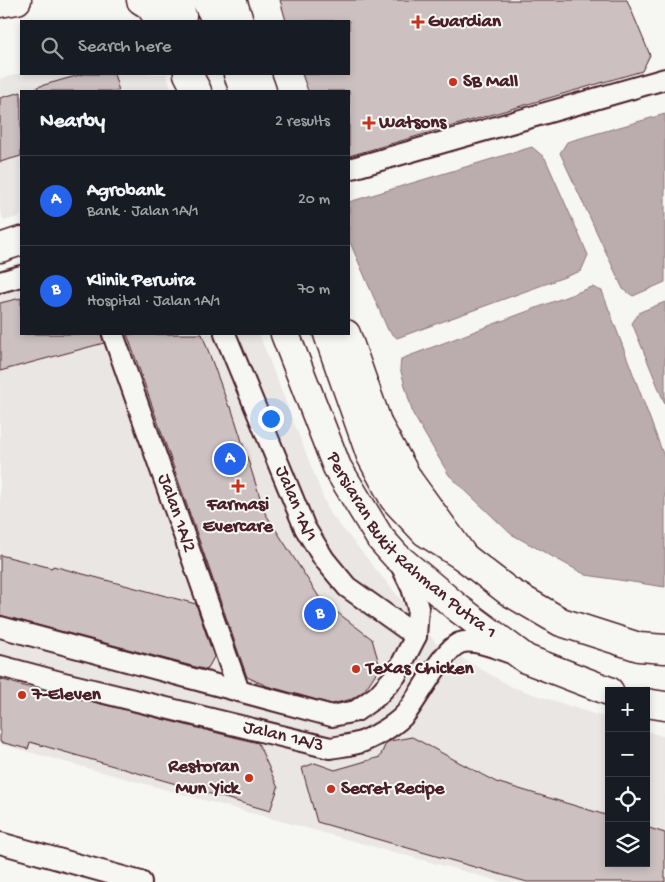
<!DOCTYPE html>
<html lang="en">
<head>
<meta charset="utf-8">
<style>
  :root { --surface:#171b24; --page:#242831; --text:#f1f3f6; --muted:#9ea1a6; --line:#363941; --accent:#2563eb }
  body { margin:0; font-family:"Gochi Hand",sans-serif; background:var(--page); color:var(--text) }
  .controls { position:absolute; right:15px; bottom:15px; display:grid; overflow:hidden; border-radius:0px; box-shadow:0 2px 8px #0003 }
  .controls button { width:45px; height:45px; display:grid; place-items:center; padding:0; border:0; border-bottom:1px solid var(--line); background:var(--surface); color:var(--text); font:25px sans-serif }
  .you { position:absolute; left:270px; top:418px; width:18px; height:18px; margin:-12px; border:4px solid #fff; border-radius:50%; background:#1a73e8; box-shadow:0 0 0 8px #1a73e833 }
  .badge { display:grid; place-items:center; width:32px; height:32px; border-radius:50%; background:var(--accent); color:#fff; font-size:16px; font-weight:700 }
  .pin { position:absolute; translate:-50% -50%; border:2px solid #fff; box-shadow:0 1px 5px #0006 }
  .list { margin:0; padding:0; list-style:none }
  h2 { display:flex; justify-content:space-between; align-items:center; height:65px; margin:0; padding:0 20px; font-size:21px }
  h2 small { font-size:16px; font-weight:400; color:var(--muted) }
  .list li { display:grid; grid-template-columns:32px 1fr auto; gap:15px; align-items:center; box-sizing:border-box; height:90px; padding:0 20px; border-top:1px solid var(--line) }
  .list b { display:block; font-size:19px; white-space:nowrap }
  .list p { margin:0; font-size:16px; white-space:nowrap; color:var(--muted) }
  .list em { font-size:16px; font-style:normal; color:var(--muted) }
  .icon { flex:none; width:28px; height:28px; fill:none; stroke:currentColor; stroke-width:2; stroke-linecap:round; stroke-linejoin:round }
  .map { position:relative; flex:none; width:665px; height:882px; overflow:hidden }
  .search { position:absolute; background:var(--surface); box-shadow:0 2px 8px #0003; left:20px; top:20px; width:330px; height:55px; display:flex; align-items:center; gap:12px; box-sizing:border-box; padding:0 18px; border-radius:0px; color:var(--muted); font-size:19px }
  .panel { position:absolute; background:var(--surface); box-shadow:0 2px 8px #0003; left:20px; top:90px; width:330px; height:245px; border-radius:0px }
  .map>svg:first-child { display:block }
</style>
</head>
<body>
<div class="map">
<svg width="665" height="882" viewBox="0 0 665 882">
  <rect width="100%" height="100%" fill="#f6f6f2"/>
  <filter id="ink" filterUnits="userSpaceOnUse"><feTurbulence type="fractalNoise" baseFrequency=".02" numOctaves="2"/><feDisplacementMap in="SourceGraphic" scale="10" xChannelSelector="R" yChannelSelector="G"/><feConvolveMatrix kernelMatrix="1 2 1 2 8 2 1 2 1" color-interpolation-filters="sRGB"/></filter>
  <g filter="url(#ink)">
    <!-- built -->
    <path fill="#e9e6e3" d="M21,73L166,74L172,91H21V216L4,221L0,210V79Z
      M21,262V334H259L329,512L437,644L512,687L609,719V863H646V731L665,737V882H503L0,744V269Z"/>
    <!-- water -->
    <path fill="#bbadae" stroke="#8e747a" d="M665,114V282L633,296L623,289L560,153L567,142Z
      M532,147L545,158L588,255L581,271L397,338L388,330L349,240V202Z
      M592,287L602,291L665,459V587L586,575L511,534L449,475L413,414L400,368L401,359Z
      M665,302V404L632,323L640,312Z"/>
    <!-- building -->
    <path fill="#ccc1c0" stroke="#4a1f2b" d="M280,0H627L650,55L642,71L349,156V91H308L302,74H349V21H286Z
      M83,74H114L119,91H38L37,87Z
      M21,92V156L0,162V98Z
      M21,298V334H101L104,343L0,371V303Z
      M127,334H202L229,407H231L265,513L321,600L372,639L380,667L364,691L352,699L332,704L267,686L247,677Z
      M0,555L52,568L53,566L196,604L214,657L207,670L0,615Z
      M0,679L64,698L65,695L258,743L278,788L270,811L30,742L28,749L0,742Z
      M412,737L496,782L609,816V863H646V827L665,833V882H527L317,822L302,768L315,763L335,770L380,757L386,743L390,741Z"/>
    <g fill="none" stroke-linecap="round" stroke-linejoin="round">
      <defs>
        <g id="street">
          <path d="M349,169L665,79"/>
          <path d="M0,282L21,276"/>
          <path id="s1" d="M113,334L239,691"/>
          <path id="s2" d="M225,334L305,528L324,559L347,587L416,636"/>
          <path d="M0,627L332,716L356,711L377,696L396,675L416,636L418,608L412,588L400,563"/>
          <path id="s3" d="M0,666L60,682L330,748C341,746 354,745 364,741C378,735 397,724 406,713C419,697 444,648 460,643C472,638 497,648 508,652"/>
          <path d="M0,843L141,882"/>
        </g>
        <g id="secondary">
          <path d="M232,0L239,21"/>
          <path d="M256,74L262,91"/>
          <path d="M0,248L21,241"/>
          <path id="s4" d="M285,334L337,467L380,538L396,556L459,609L526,659L609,691"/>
          <path d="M346,334L378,425L409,481L464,557L508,591L561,622L639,647L665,649"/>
          <path d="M646,703L665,706"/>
        </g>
        <path id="highway" d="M141,0L149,5L161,21
          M177,0L182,16
          M206,0L217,21
          M0,3L17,0
          M188,74L197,91
          M238,74L244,91
          M328,334L371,456L394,499L425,532L464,557"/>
      </defs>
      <!-- street casing -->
      <use href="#street" stroke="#4a1f2b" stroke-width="24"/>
      <!-- secondary casing -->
      <use href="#secondary" stroke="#4a1f2b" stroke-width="31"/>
      <!-- highway casing -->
      <use href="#highway" stroke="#4a1f2b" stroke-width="31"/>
      <!-- street -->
      <use href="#street" stroke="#f6f6f2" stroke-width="20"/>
      <!-- secondary -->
      <use href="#secondary" stroke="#f6f6f2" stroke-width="28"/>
      <!-- highway -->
      <use href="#highway" stroke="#f6f6f2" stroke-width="28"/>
    </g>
  </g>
  <!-- markers -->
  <g fill="#c8321e" stroke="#f6f6f2" stroke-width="2">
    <path d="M415.5 14.5h5v5h5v5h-5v5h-5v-5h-5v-5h5z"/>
    <circle cx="453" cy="82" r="5"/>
    <path d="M366.5 115.5h5v5h5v5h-5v5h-5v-5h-5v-5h5z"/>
    <path d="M235.5 478.5h5v5h5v5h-5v5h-5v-5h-5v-5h5z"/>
    <circle cx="356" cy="669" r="5"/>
    <circle cx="22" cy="695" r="5"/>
    <circle cx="249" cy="778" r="5"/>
    <circle cx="331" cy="789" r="5"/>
  </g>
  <g text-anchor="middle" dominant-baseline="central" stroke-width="4" stroke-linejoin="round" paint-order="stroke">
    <!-- poi labels -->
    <g font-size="19" font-weight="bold" fill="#4a1f2b" stroke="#f6f6f2" text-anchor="start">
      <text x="428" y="22">Guardian</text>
      <text x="463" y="82">SB Mall</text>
      <text x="379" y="123">Watsons</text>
      <text x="238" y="505" text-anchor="middle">Farmasi<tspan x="238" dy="22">Evercare</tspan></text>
      <text x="366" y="669">Texas Chicken</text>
      <text x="32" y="695">7-Eleven</text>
      <text x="239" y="767" text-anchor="end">Restoran<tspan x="239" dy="22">Mun Yick</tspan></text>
      <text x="341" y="789">Secret Recipe</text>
    </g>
    <!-- street labels -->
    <g font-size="19" fill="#4a1f2b" stroke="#f6f6f2">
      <text stroke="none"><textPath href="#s2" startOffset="184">Jalan 1A/1</textPath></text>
      <text stroke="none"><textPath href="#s1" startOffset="190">Jalan 1A/2</textPath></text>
      <text stroke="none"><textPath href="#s4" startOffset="252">Persiaran Bukit Rahman Putra 1</textPath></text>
      <text stroke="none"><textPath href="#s3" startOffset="292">Jalan 1A/3</textPath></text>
    </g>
  </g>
</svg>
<div class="controls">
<button>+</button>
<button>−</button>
<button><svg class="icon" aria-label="locate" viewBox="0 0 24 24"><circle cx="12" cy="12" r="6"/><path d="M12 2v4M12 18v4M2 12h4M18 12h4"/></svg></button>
<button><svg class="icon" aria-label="layers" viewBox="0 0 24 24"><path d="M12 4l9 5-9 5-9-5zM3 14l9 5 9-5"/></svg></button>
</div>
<div class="you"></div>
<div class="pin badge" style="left:230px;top:459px">A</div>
<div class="pin badge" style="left:320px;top:614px">B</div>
<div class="search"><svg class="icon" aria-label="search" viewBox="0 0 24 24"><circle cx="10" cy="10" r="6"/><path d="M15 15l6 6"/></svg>Search here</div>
<section class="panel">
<h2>Nearby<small>2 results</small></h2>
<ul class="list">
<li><span class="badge">A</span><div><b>Agrobank</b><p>Bank · Jalan 1A/1</p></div><em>20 m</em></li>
<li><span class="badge">B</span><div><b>Klinik Perwira</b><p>Hospital · Jalan 1A/1</p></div><em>70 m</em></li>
</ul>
</section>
</div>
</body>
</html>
